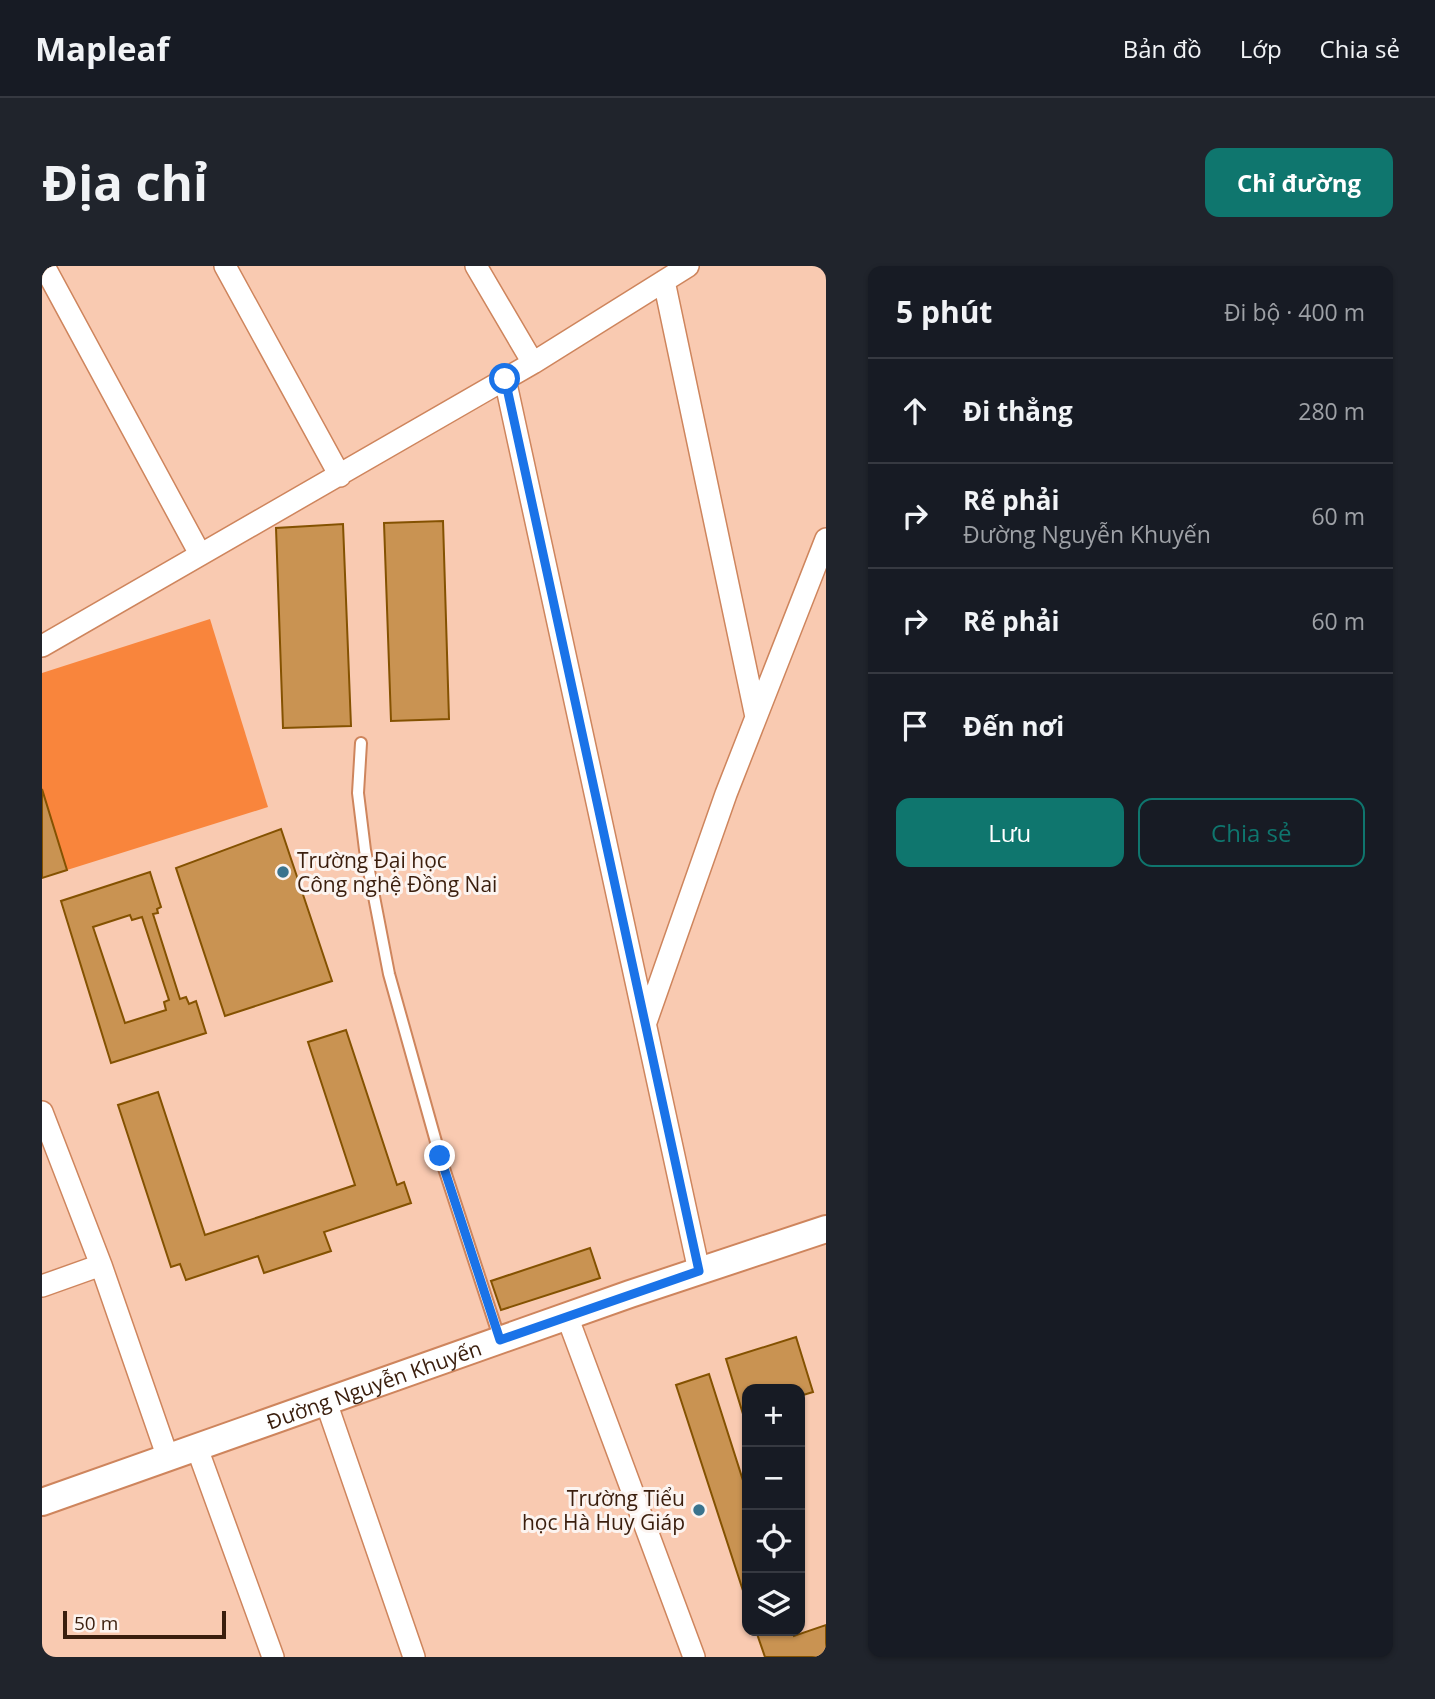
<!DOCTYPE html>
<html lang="vi">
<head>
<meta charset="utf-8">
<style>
  :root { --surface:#171b24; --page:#20242c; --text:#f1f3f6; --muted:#9ea1a6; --line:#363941; --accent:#0f766e }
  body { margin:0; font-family:"Open Sans",sans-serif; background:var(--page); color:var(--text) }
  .controls { position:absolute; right:21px; bottom:21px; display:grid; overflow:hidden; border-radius:14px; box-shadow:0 2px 5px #0004 }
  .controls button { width:63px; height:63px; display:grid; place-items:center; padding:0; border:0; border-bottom:2px solid var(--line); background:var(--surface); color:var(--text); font:35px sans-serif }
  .scale { position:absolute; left:21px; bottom:18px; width:163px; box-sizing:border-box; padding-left:7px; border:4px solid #3a1e0d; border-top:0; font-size:19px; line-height:24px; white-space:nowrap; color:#3a1e0d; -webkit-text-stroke:5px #fcf4f0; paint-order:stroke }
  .stop { position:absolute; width:21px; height:21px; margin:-16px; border:5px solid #1a73e8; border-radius:50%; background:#fff }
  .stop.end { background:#1a73e8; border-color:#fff; box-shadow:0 2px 7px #0008 }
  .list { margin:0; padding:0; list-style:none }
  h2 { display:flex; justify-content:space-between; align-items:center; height:91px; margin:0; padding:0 28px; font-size:30px }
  h2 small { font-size:23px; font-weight:400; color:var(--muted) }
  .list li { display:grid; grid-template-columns:46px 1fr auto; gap:21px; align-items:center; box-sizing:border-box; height:105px; padding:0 28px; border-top:2px solid var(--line) }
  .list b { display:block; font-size:26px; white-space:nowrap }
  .list p { margin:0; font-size:23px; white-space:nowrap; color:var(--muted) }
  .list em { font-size:23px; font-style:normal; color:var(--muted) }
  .actions { display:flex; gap:14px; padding:21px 28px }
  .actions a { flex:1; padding:16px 0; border:2px solid var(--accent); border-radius:14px; text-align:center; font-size:24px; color:var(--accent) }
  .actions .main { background:var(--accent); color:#fff }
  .icon { flex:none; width:38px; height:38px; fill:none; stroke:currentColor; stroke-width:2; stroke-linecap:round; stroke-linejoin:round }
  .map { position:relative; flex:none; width:784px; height:1391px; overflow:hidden; border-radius:14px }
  header { display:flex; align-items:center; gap:42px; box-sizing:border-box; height:98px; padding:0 35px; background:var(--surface); border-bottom:2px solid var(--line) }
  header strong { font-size:33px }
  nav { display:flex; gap:38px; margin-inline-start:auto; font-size:24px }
  .intro { display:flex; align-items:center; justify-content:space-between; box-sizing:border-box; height:168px; padding:0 42px }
  h1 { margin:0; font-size:49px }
  .button { padding:18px 32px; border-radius:14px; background:var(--accent); color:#fff; font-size:24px; font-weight:700 }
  main { display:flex; gap:42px; padding:0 42px }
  aside { flex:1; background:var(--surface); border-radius:14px; box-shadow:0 2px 5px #0004 }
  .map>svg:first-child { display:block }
</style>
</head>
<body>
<header>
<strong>Mapleaf</strong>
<nav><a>Bản đồ</a><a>Lớp</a><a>Chia sẻ</a></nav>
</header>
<div class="intro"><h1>Địa chỉ</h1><a class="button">Chỉ đường</a></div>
<main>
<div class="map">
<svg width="784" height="1391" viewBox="0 0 784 1391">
  <rect width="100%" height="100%" fill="#f9cab1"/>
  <!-- green -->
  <path fill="#f9853c" d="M168,353L226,541L25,604L0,523V407Z"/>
  <!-- building -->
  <path fill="#c99352" stroke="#845201" stroke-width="2" fill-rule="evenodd" d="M401,255L407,453L349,455L342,257Z
    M301,258L309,460L241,462L234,262Z
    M0,523L25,604L0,612Z
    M239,563L290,715L183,750L134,602Z
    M108,606L119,641L115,643L116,647L111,648L138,733L144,731L147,738L154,735L164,767L69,797L19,635ZM88,649L90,654L100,651L127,734L122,736L124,744L83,757L51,661Z
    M304,764L355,919L362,916L369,937L282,966L289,985L222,1007L216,990L144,1014L138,998L129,1001L76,839L116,826L163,969L313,919L266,776Z
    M548,982L558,1012L459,1044L449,1015Z
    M754,1071L771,1126L758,1130V1123H705V1146L701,1148L684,1093Z
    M667,1108L705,1227V1337L634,1119Z
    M784,1359V1391H723L714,1365H751L752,1370Z"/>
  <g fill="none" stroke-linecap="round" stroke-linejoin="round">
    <defs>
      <path id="service" d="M319,477L316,527L323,584L347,708L398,890L458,1074"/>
      <path id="minor" d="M2,0L158,288
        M183,0L298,210
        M434,0L491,97
        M622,15L714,451
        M463,113L657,1005
        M0,380L491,97L646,0
        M604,756L684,528L784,273
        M0,846L59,999L126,1192
        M0,1020L59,999
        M525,1050L652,1391
        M284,1136L372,1391
        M155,1182L231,1391"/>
      <g id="tertiary">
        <path id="s1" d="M0,1236L588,1028L784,963"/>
      </g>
    </defs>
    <!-- service casing -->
    <use href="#service" stroke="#ce855d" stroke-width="14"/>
    <!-- minor casing -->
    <use href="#minor" stroke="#ce855d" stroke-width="24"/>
    <!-- tertiary casing -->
    <use href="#tertiary" stroke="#ce855d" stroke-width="30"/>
    <!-- service -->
    <use href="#service" stroke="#fff" stroke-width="10"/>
    <!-- minor -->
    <use href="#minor" stroke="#fff" stroke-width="21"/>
    <!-- tertiary -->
    <use href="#tertiary" stroke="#fff" stroke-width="26"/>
  </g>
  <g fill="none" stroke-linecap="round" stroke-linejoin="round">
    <!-- route -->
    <path stroke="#1a73e8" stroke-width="9" d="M398,890L458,1074L657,1005L463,113"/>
  </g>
  <!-- markers -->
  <g fill="#3a738d" stroke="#fcf4f0" stroke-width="2.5">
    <circle cx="241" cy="606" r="7"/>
    <circle cx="657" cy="1244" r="7"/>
  </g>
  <g text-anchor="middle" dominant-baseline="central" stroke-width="6" stroke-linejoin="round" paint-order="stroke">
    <!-- poi labels -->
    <g font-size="21" fill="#3a1e0d" stroke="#fcf4f0" text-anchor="start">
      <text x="255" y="594">Trường Đại học<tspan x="255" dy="24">Công nghệ Đồng Nai</tspan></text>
      <text x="643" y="1232" text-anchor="end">Trường Tiểu<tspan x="643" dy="24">học Hà Huy Giáp</tspan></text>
    </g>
    <!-- street labels -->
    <g font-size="21" fill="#3a1e0d" stroke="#fcf4f0">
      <text stroke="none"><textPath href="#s1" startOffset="352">Đường Nguyễn Khuyến</textPath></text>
    </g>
  </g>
</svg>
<div class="controls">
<button>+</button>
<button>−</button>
<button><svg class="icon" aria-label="locate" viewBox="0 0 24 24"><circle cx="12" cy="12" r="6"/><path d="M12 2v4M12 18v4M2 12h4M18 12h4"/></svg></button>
<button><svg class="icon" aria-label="layers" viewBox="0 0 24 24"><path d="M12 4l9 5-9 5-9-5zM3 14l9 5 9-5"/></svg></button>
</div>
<div class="scale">50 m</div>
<div class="stop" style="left:463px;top:113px"></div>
<div class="stop end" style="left:398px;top:890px"></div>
</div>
<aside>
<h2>5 phút<small>Đi bộ · 400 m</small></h2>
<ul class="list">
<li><svg class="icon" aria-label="ahead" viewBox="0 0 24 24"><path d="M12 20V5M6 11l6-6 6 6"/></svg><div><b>Đi thẳng</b></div><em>280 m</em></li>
<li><svg class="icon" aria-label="right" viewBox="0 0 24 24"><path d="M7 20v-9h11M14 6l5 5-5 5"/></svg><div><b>Rẽ phải</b><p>Đường Nguyễn Khuyến</p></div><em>60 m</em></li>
<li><svg class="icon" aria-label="right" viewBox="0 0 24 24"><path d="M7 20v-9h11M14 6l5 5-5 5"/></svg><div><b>Rẽ phải</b></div><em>60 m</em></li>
<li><svg class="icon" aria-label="arrive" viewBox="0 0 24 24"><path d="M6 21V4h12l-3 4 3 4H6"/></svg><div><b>Đến nơi</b></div></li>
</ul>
<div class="actions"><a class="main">Lưu</a><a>Chia sẻ</a></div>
</aside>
</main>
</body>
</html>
